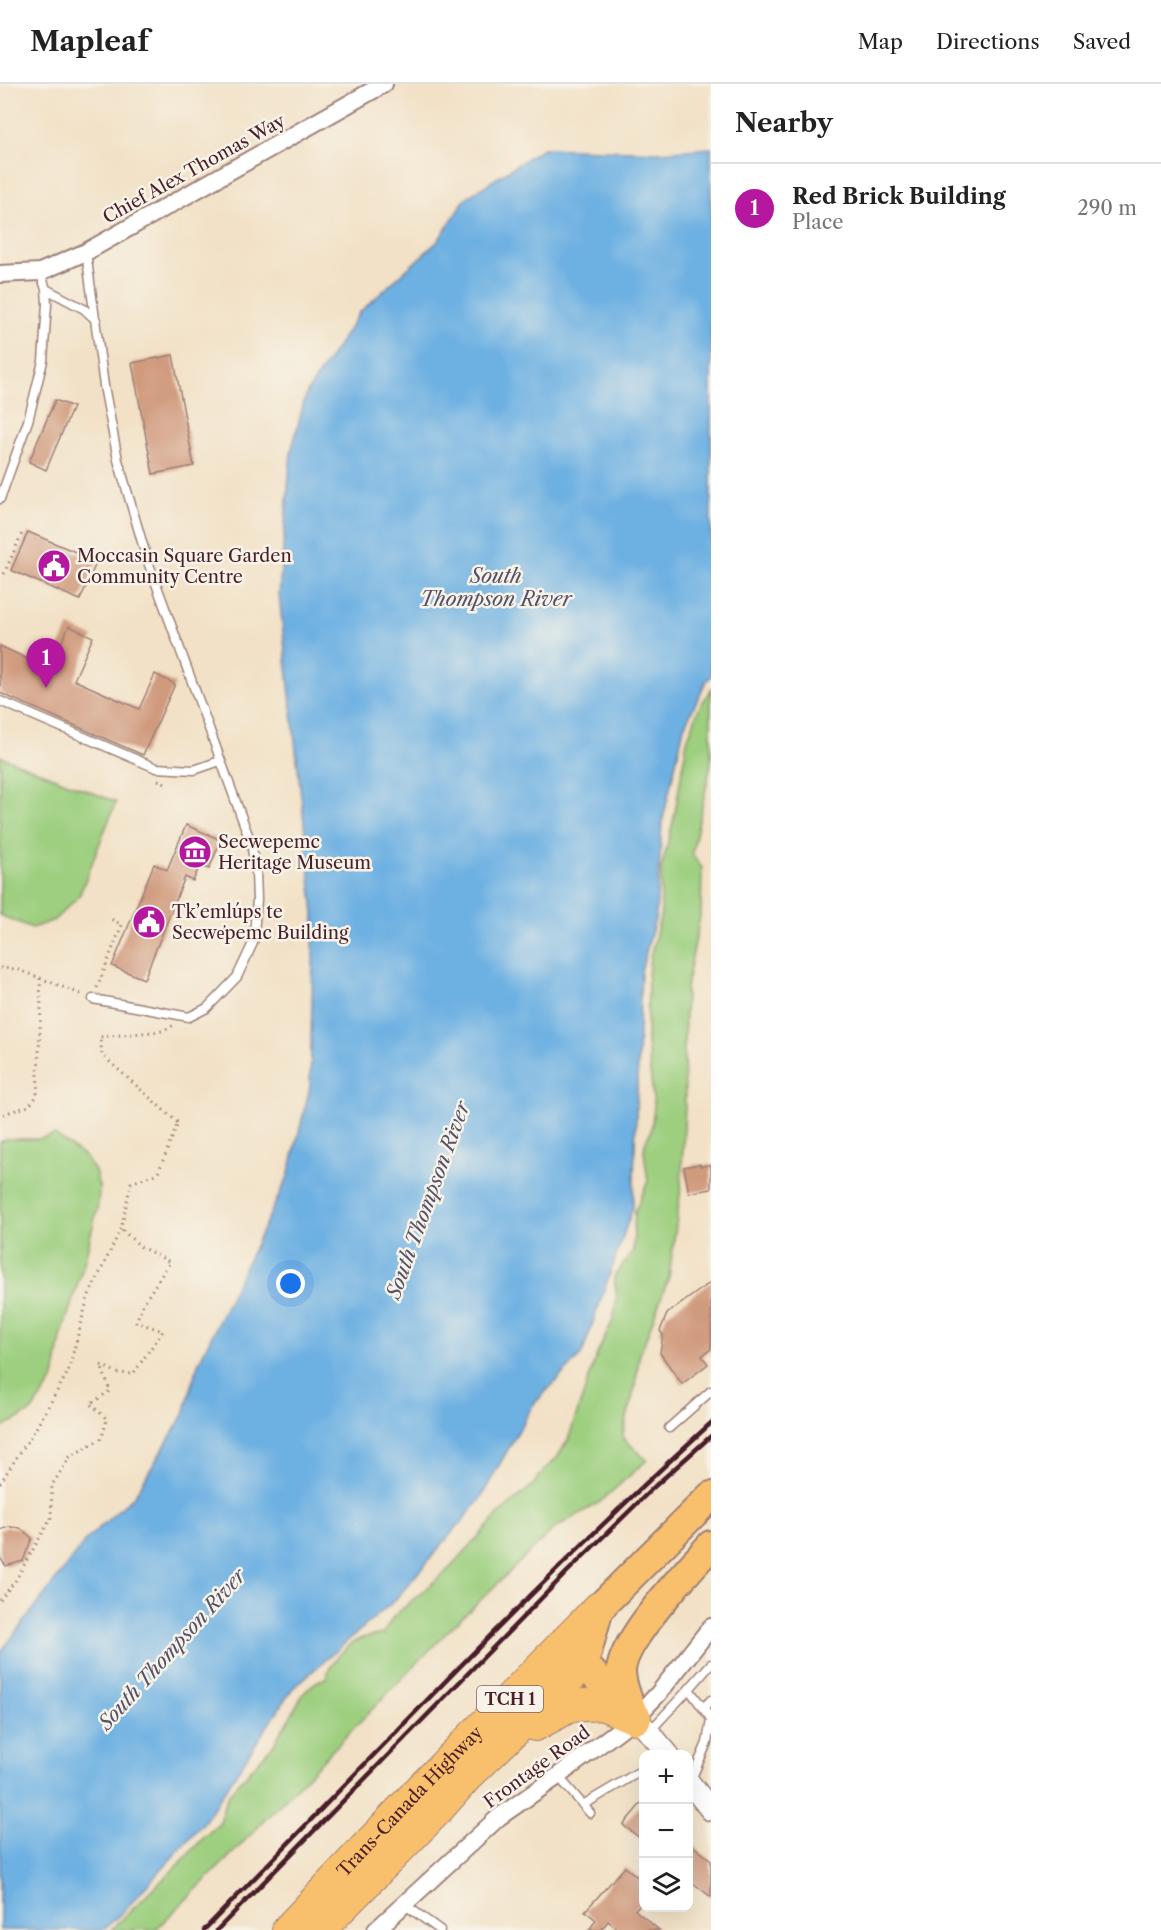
<!DOCTYPE html>
<html lang="en">
<head>
<meta charset="utf-8">
<style>
  :root { --surface:#fff; --page:#f2f2f2; --text:#222; --muted:#767676; --line:#e0e0e0; --accent:#b5179e }
  body { margin:0; font-family:"Libre Caslon Text",serif; background:var(--page); color:var(--text) }
  .controls { position:absolute; right:18px; bottom:18px; display:grid; overflow:hidden; border-radius:12px; box-shadow:0 6px 24px #0002 }
  .controls button { width:54px; height:54px; display:grid; place-items:center; padding:0; border:0; border-bottom:2px solid var(--line); background:var(--surface); color:var(--text); font:30px sans-serif }
  .you { position:absolute; left:291px; top:1200px; width:21px; height:21px; margin:-15px; border:4px solid #fff; border-radius:50%; background:#1a73e8; box-shadow:0 0 0 9px #1a73e833 }
  .badge { display:grid; place-items:center; width:39px; height:39px; border-radius:50%; background:var(--accent); color:#fff; font-size:20px; font-weight:700 }
  .pin { position:absolute; translate:-50% -50px; filter:drop-shadow(0 2px 3px #0008) }
  .pin::after { content:''; position:absolute; top:32px; width:21px; height:18px; background:inherit; clip-path:polygon(0 0,100% 0,50% 100%) }
  .list { margin:0; padding:0; list-style:none }
  h2 { display:flex; justify-content:space-between; align-items:center; height:78px; margin:0; padding:0 24px; font-size:26px }
  h2 small { font-size:20px; font-weight:400; color:var(--muted) }
  .list li { display:grid; grid-template-columns:39px 1fr auto; gap:18px; align-items:center; box-sizing:border-box; height:90px; padding:0 24px; border-top:2px solid var(--line) }
  .list b { display:block; font-size:22px; white-space:nowrap }
  .list p { margin:0; font-size:20px; white-space:nowrap; color:var(--muted) }
  .list em { font-size:20px; font-style:normal; color:var(--muted) }
  .icon { flex:none; width:33px; height:33px; fill:none; stroke:currentColor; stroke-width:2; stroke-linecap:round; stroke-linejoin:round }
  .map { position:relative; flex:none; width:711px; height:1846px; overflow:hidden }
  header { display:flex; align-items:center; gap:36px; box-sizing:border-box; height:84px; padding:0 30px; background:var(--surface); border-bottom:2px solid var(--line) }
  header strong { font-size:28px }
  nav { display:flex; gap:33px; margin-inline-start:auto; font-size:21px }
  main { display:flex }
  aside { flex:1; background:var(--surface) }
  .map>svg:first-child { display:block }
</style>
</head>
<body>
<header>
<strong>Mapleaf</strong>
<nav><a>Map</a><a>Directions</a><a>Saved</a></nav>
</header>
<main>
<div class="map">
<svg width="711" height="1846" viewBox="0 0 711 1846">
  <rect width="100%" height="100%" fill="#f7f3e8"/>
  <filter id="ink" filterUnits="userSpaceOnUse"><feTurbulence type="fractalNoise" baseFrequency=".0167" numOctaves="2"/><feDisplacementMap in="SourceGraphic" scale="12" xChannelSelector="R" yChannelSelector="G"/><feConvolveMatrix kernelMatrix="1 2 1 2 8 2 1 2 1" color-interpolation-filters="sRGB"/></filter>
  <filter id="wash" filterUnits="userSpaceOnUse"><feTurbulence type="fractalNoise" baseFrequency=".008" numOctaves="4" result="noise"/><feDisplacementMap in="SourceGraphic" scale="24" xChannelSelector="R" yChannelSelector="G"/><feGaussianBlur stdDeviation="1.35" result="paint"/><feColorMatrix in="noise" values="0 0 0 0 0 0 0 0 0 0 0 0 0 0 0 0 0 1.4 0 .05"/><feComposite in="paint" operator="in"/></filter>
  <g filter="url(#wash)">
    <rect width="100%" height="100%" fill="#f2e1c6"/>
    <!-- green -->
    <path fill="#9dcf7f" stroke="#747755" stroke-width="1.5" d="M711,605V680L692,770L702,784L701,828L686,904L684,960L685,1021L681,1103L669,1193L639,1273L635,1303L622,1353L647,1376L600,1418L555,1444L446,1549L226,1776L155,1846H111L188,1771L204,1753L220,1739L223,1725L229,1710L275,1659C278,1651 282,1646 287,1639C298,1620 303,1601 326,1594C329,1580 346,1561 360,1555C367,1552 376,1552 383,1550L393,1533L450,1484L498,1431L533,1401L544,1386L557,1374L568,1356L597,1270L613,1236L617,1214L614,1193L633,1167L635,1127L648,1097L644,1067L645,1059L651,1047L654,1023L647,959L648,892L650,874L661,830V785L674,734L687,657L699,624Z
      M0,672L116,718L79,812L54,836L32,844L0,831Z
      M55,1051L85,1073L95,1087L99,1103L98,1121L83,1183L61,1253L54,1294L32,1327L0,1345V1058L7,1055H38Z"/>
    <!-- water -->
    <path fill="#6db0e2" stroke="#5c6886" stroke-width="1.5" d="M543,64L661,68L711,64V593L707,596L684,643L662,739L656,832L641,887L633,1123L582,1270L533,1321L479,1417L395,1516L292,1605L204,1738L124,1827L103,1846H0V1569L87,1455L135,1411L184,1330L198,1280L288,1093L310,1003L314,830L279,511L291,368L306,310L360,228L438,157L466,114Z"/>
    <g id="blocks">
      <!-- building -->
      <path fill="#d09a7d" d="M173,271L194,382L153,390L132,279Z
        M55,316L73,323L46,386L29,378Z
        M28,448L97,477L80,516L11,486Z
        M69,542L93,553L74,596L139,625L155,590L175,600L143,671L0,609V562L49,585Z
        M186,741L221,756L209,785L200,781L193,797L185,793L144,895L112,882L154,780L167,786Z
        M700,1080V1082L711,1081V1105L689,1109L684,1083Z
        M711,1198V1265L702,1272L708,1280L682,1300L660,1269L663,1251L660,1247L667,1230Z
        M9,1443L20,1444L32,1454L23,1477L6,1482L0,1474V1446Z
        M644,1716V1757L623,1741Z
        M688,1758L711,1776V1813L688,1795Z
        M625,1783L644,1798V1816L635,1826L659,1846H619L608,1837L601,1846H589L596,1836L585,1827Z"/>
    </g>
  </g>
  <g filter="url(#ink)">
    <use href="#blocks" fill-opacity="0" stroke="#9e8078" stroke-width="1.5"/>
    <g fill="none" stroke-linecap="round" stroke-linejoin="round">
      <defs>
        <path id="service" d="M86,168L104,302L118,376L147,475L251,759L256,787L257,816L253,859L237,893L207,924L189,933L93,915
          M46,205L84,225L96,236
          M0,415L28,337L43,277L47,220L46,205L40,188
          M0,617L156,684L194,686L220,677
          M669,1344L711,1307
          M703,1624L711,1616
          M649,1648L689,1605
          M558,1692L590,1729
          M690,1698L707,1659L711,1635L689,1605L711,1580
          M583,1721L644,1685
          M404,1820L440,1846"/>
        <path id="minor" d="M0,190L40,188L86,168L384,0
          M376,1846L499,1733L558,1692L635,1634L658,1610L711,1543"/>
        <path id="tertiary" d="M635,1634L649,1648L668,1670
          M688,1697L711,1726"/>
        <path id="trunk" d="M584,1580L599,1524L711,1412
          M584,1580L630,1629
          M635,1634C630,1620 622,1605 621,1589C620,1557 689,1486 711,1461"/>
        <g id="motorway">
          <path d="M535,1641L570,1622L602,1620L635,1634"/>
          <path id="s1" d="M288,1846L421,1705L599,1524"/>
          <path d="M319,1846L437,1726L467,1692L584,1580"/>
        </g>
      </defs>
      <!-- service casing -->
      <use href="#service" stroke="#9e8078" stroke-width="11"/>
      <!-- minor casing -->
      <use href="#minor" stroke="#9e8078" stroke-width="20"/>
      <!-- tertiary casing -->
      <use href="#tertiary" stroke="#9e8078" stroke-width="24"/>
      <!-- trunk casing -->
      <use href="#trunk" stroke="#9e8078" stroke-width="32"/>
      <!-- motorway casing -->
      <use href="#motorway" stroke="#9e8078" stroke-width="34"/>
      <!-- path -->
      <path stroke="#9e8078" stroke-width="3" stroke-dasharray="1.5 4.5" stroke-linecap="butt" d="M4,490L23,447
        M158,696L168,700
        M0,884L16,885L40,894L41,924L37,1012L29,1022L0,1031
        M40,894L83,911
        M97,904L122,841L111,835
        M0,1399L35,1346L68,1288L88,1213L121,1145L131,1099L158,1089L178,1039L102,971L100,953L163,947L174,941
        M0,1516L15,1497L51,1434L52,1401L70,1373L102,1354L107,1335L90,1320L110,1307L101,1281L118,1289L133,1290L163,1247L136,1238L143,1220L170,1178L141,1163L121,1145"/>
      <!-- service -->
      <use href="#service" stroke="#fff" stroke-width="8"/>
      <!-- minor -->
      <use href="#minor" stroke="#fff" stroke-width="16"/>
      <!-- tertiary -->
      <use href="#tertiary" stroke="#fff" stroke-width="21"/>
      <!-- trunk -->
      <use href="#trunk" stroke="#f8bf6c" stroke-width="28"/>
      <!-- motorway -->
      <use href="#motorway" stroke="#f8bf6c" stroke-width="32"/>
      <!-- rail -->
      <path stroke="#4a1f2b" stroke-width="4.5" d="M204,1846C371,1675 534,1500 711,1339
        M217,1846L567,1488L655,1402L711,1352"/>
    </g>
  </g>
  <!-- icons -->
  <defs>
    <symbol id="civic-disc" viewBox="-11 -11 22 22"><circle r="9.5" fill="#b5179e" stroke="#f7f3e8"/><path d="M-.6-6.5H3V-4.5H.6V-3L4-1V1h2V6H-6V1h2V-1L-.6-3ZM-1.2 2.5V6h2.4V2.5Z" fill="#fff"/></symbol>
    <symbol id="museum-disc" viewBox="-11 -11 22 22"><circle r="9.5" fill="#b5179e" stroke="#f7f3e8"/><path d="M0-6L6-3V-2H-6V-3ZM-5-1h2V3h-2ZM-1-1h2V3h-2ZM3-1h2V3H3ZM-6 4H6V6H-6Z" fill="#fff"/></symbol>
  </defs>
  <g fill-rule="evenodd">
    <use href="#civic-disc" x="35" y="463" width="38" height="38"/>
    <use href="#museum-disc" x="176" y="749" width="38" height="38"/>
    <use href="#civic-disc" x="130" y="819" width="38" height="38"/>
  </g>
  <g text-anchor="middle" dominant-baseline="central" stroke-width="5" stroke-linejoin="round" paint-order="stroke">
    <!-- shield labels -->
    <rect fill="#f7f3e8" stroke="#7e5f64" stroke-width="1.5" x="477" y="1602" width="66" height="26" rx="4.5"/>
    <g font-size="16" font-weight="bold" fill="#4a1f2b">
      <text x="510" y="1615">TCH 1</text>
    </g>
    <!-- street labels -->
    <g font-size="18" fill="#4a1f2b" stroke="#f7f3e8">
      <text transform="translate(194 85) rotate(-29)">Chief Alex Thomas Way</text>
      <text transform="translate(537 1683) rotate(-36)">Frontage Road</text>
      <text stroke="none"><textPath href="#s1" startOffset="177">Trans-Canada Highway</textPath></text>
    </g>
    <!-- poi labels -->
    <g font-size="18" fill="#4a1f2b" stroke="#f7f3e8" text-anchor="start">
      <text x="77" y="472">Moccasin Square Garden<tspan x="77" dy="21">Community Centre</tspan></text>
      <text x="218" y="758">Secwepemc<tspan x="218" dy="21">Heritage Museum</tspan></text>
      <text x="172" y="828">Tk’emlúps te<tspan x="172" dy="21">Secwe̓pemc Building</tspan></text>
    </g>
    <!-- water labels -->
    <g font-size="20" font-style="italic" fill="#56526b" stroke="#f7f3e8">
      <text x="496" y="492">South<tspan x="496" dy="23">Thompson River</tspan></text>
      <text transform="translate(428 1116) rotate(-70)">South Thompson River</text>
      <text transform="translate(172 1565) rotate(-48)">South Thompson River</text>
    </g>
  </g>
</svg>
<div class="controls">
<button>+</button>
<button>−</button>
<button><svg class="icon" aria-label="layers" viewBox="0 0 24 24"><path d="M12 4l9 5-9 5-9-5zM3 14l9 5 9-5"/></svg></button>
</div>
<div class="you"></div>
<div class="pin badge" style="left:46px;top:604px">1</div>
</div>
<aside>
<h2>Nearby<small></small></h2>
<ul class="list">
<li><span class="badge">1</span><div><b>Red Brick Building</b><p>Place</p></div><em>290 m</em></li>
</ul>
</aside>
</main>
</body>
</html>
